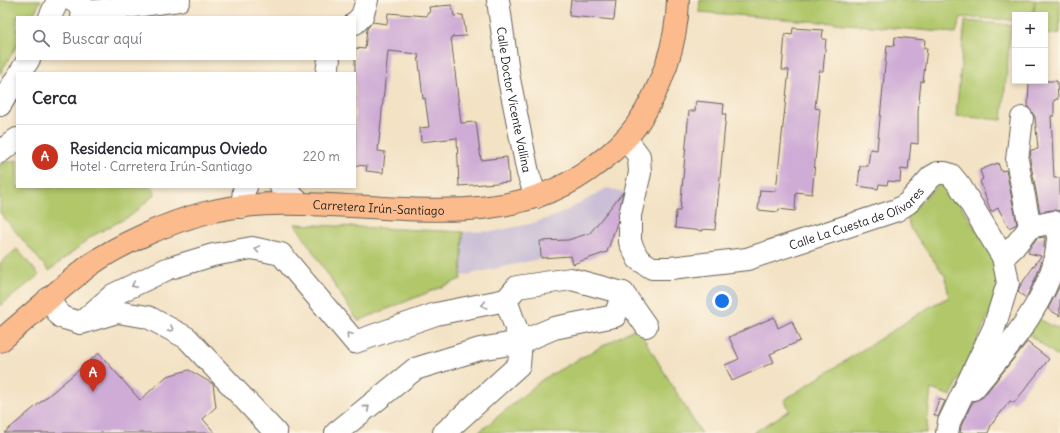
<!DOCTYPE html>
<html lang="es">
<head>
<meta charset="utf-8">
<style>
  :root { --surface:#fff; --page:#f7f7f7; --text:#2b2b33; --muted:#7c7c81; --line:#e1e1e2; --accent:#c8321e }
  body { margin:0; font-family:Delius,sans-serif; background:var(--page); color:var(--text) }
  .controls { position:absolute; right:12px; top:12px; display:grid; overflow:hidden; border-radius:0px; box-shadow:0 2px 6px #0003 }
  .controls button { width:36px; height:36px; display:grid; place-items:center; padding:0; border:0; border-bottom:1px solid var(--line); background:var(--surface); color:var(--text); font:20px sans-serif }
  .you { position:absolute; left:722px; top:301px; width:14px; height:14px; margin:-10px; border:3px solid #fff; border-radius:50%; background:#1a73e8; box-shadow:0 0 0 6px #1a73e833 }
  .badge { display:grid; place-items:center; width:26px; height:26px; border-radius:50%; background:var(--accent); color:#fff; font-size:13px; font-weight:700 }
  .pin { position:absolute; translate:-50% -33px; filter:drop-shadow(0 1px 2px #0008) }
  .pin::after { content:''; position:absolute; top:21px; width:14px; height:12px; background:inherit; clip-path:polygon(0 0,100% 0,50% 100%) }
  .list { margin:0; padding:0; list-style:none }
  h2 { display:flex; justify-content:space-between; align-items:center; height:52px; margin:0; padding:0 16px; font-size:17px }
  h2 small { font-size:13px; font-weight:400; color:var(--muted) }
  .list li { display:grid; grid-template-columns:26px 1fr auto; gap:12px; align-items:center; box-sizing:border-box; height:64px; padding:0 16px; border-top:1px solid var(--line) }
  .list b { display:block; font-size:15px; white-space:nowrap }
  .list p { margin:0; font-size:13px; white-space:nowrap; color:var(--muted) }
  .list em { font-size:13px; font-style:normal; color:var(--muted) }
  .icon { flex:none; width:22px; height:22px; fill:none; stroke:currentColor; stroke-width:2; stroke-linecap:round; stroke-linejoin:round }
  .map { position:relative; flex:none; width:1060px; height:433px; overflow:hidden }
  .search { position:absolute; background:var(--surface); box-shadow:0 2px 6px #0003; left:16px; top:16px; width:340px; height:44px; display:flex; align-items:center; gap:10px; box-sizing:border-box; padding:0 14px; border-radius:0px; color:var(--muted); font-size:15px }
  .panel { position:absolute; background:var(--surface); box-shadow:0 2px 6px #0003; left:16px; top:72px; width:340px; height:116px; border-radius:0px }
  .map>svg:first-child { display:block }
</style>
</head>
<body>
<div class="map">
<svg width="1060" height="433" viewBox="0 0 1060 433">
  <rect width="100%" height="100%" fill="#fcf5e5"/>
  <filter id="ink" filterUnits="userSpaceOnUse"><feTurbulence type="fractalNoise" baseFrequency=".025" numOctaves="2"/><feDisplacementMap in="SourceGraphic" scale="8" xChannelSelector="R" yChannelSelector="G"/><feConvolveMatrix kernelMatrix="1 2 1 2 8 2 1 2 1" color-interpolation-filters="sRGB"/></filter>
  <filter id="wash" filterUnits="userSpaceOnUse"><feTurbulence type="fractalNoise" baseFrequency=".012" numOctaves="4" result="noise"/><feDisplacementMap in="SourceGraphic" scale="16" xChannelSelector="R" yChannelSelector="G"/><feGaussianBlur stdDeviation="0.9" result="paint"/><feColorMatrix in="noise" values="0 0 0 0 0 0 0 0 0 0 0 0 0 0 0 0 0 1.4 0 .05"/><feComposite in="paint" operator="in"/></filter>
  <g filter="url(#wash)">
    <rect width="100%" height="100%" fill="#f3e2c4"/>
    <!-- industrial -->
    <path fill="#cabfd6" d="M607,188L624,192L626,194L607,252L573,264L571,256L548,257L461,276L463,232L496,231L530,224L560,214Z"/>
    <!-- green -->
    <path fill="#b1c76b" stroke="#667244" d="M0,0H41L32,17H17V45L0,74Z
      M700,0H1060V33L1045,35V15H1034L1035,1L1032,15H1015V24L1012,20L961,17L956,33L699,12Z
      M965,21L1011,25L1002,120L956,116Z
      M17,160V187H153L155,194L132,215L92,236L49,271L0,213V164Z
      M944,183L949,187L993,256L998,282L990,313L951,396L931,389L926,433H753L790,410L784,400L931,306L949,297L945,276L910,228L907,216L939,184Z
      M295,224L463,232L461,279L358,321Z
      M17,249L39,275L0,306V263Z
      M1035,317L1060,330V358L1027,333Z
      M637,327L701,433H478L543,379Z"/>
    <g id="blocks">
      <!-- building -->
      <path fill="#cfacd6" d="M571,0H616L614,20L569,16Z
        M452,5L454,16L463,15L466,36L451,37L461,123L476,122L481,160L507,157L509,182L459,186L457,138L421,142L420,128L429,127L425,98L423,99L418,54L388,51L378,151L385,152L383,173L366,171L367,166L355,165V48L365,49L367,29L372,22L387,24L388,13L427,16V13H430L429,7Z
        M793,28L823,30L822,39H826L823,71H819L815,108L820,109L812,194L796,192L795,211L779,209L778,212L758,210L760,190L776,191L789,70H782L785,34L792,35Z
        M895,37L925,40L924,48H927L923,82L921,81L918,111V144L911,143L908,170L901,169L900,182L888,181L887,185L879,184L878,189L858,186L860,166H868L870,149L877,150L887,45L894,46Z
        M1029,81H1057L1058,99L1054,100V116H1051L1054,178H1060V211L1052,210L1040,212L1030,160L1031,150L1038,149L1035,117L1028,107Z
        M696,101L724,104L723,114H726L715,230L703,229V231L675,228L676,211H680L689,111H695Z
        M998,163L1001,171L1006,170L1017,224L1009,228L998,208L991,212L980,181L983,179L980,170Z
        M623,192L618,220L607,252L573,264L571,256L541,258L540,241L568,240L590,233Z
        M1045,237L1043,257L1037,275L1026,298L1018,292L1020,286L1041,256L1028,253L1029,249L1037,238Z
        M1060,285V316L1048,309Z
        M774,317L778,328L792,321L800,341L770,354L774,362L732,381L725,365L739,359L729,337Z
        M1027,342L1049,359L1014,403L1010,401L991,425L988,433H960L961,426L971,405L974,401L983,397Z
        M99,353L140,400L167,376L189,370L213,384L216,407L203,419L215,433H4Z
        M939,399L945,401L938,417L934,415Z"/>
    </g>
  </g>
  <g filter="url(#ink)">
    <use href="#blocks" fill-opacity="0" stroke="#676157" stroke-width="1"/>
    <g fill="none" stroke-linecap="round" stroke-linejoin="round">
      <defs>
        <g id="minor">
          <path d="M72,0L90,12"/>
          <path id="s1" d="M498,0L509,79L528,173L536,197"/>
          <path d="M50,17L58,0"/>
          <path d="M82,17L90,12L179,0"/>
          <path d="M355,23L362,16L367,0"/>
          <path d="M20,73L29,59"/>
          <path d="M327,73L329,59"/>
          <path d="M0,105L17,78"/>
          <path d="M1022,118L1017,160L1030,227"/>
          <path id="s2" d="M626,139L639,156L640,173L630,215V242L638,259L652,268H671L747,259L897,210L908,203L931,177L938,173H945L951,175L960,186L1003,257L1008,283L994,328L949,422L947,433"/>
          <path d="M0,152L17,139"/>
          <path d="M281,187L301,204"/>
          <path d="M242,207L244,190L246,187"/>
          <path d="M48,299L61,317L81,323L117,312L148,317L187,338L276,433"/>
          <path d="M506,300L517,287L571,279L623,293L646,326"/>
          <path d="M81,323L113,295L167,269L213,255L252,248L281,254L355,342L436,314L506,300L521,342L519,365L444,433"/>
          <path d="M973,389C1006,350 1056,293 1058,239C1058,234 1055,227 1054,222L1030,227L1014,247L1003,257"/>
          <path d="M336,433L415,369L480,349L521,342L554,328L615,316L623,293"/>
        </g>
        <g id="highway">
          <path id="s3" d="M0,341C30,316 59,289 90,265C119,244 170,222 205,213C330,180 488,252 597,164C612,153 625,141 636,126C661,90 677,44 678,0"/>
        </g>
      </defs>
      <!-- minor casing -->
      <use href="#minor" stroke="#676157" stroke-width="24"/>
      <!-- highway casing -->
      <use href="#highway" stroke="#676157" stroke-width="24"/>
      <!-- minor -->
      <use href="#minor" stroke="#fff" stroke-width="22"/>
      <!-- highway -->
      <use href="#highway" stroke="#fbbb8d" stroke-width="22"/>
    </g>
    <!-- one-way arrows -->
    <defs><path id="oneway-chevron" d="M-2-3.5L2.5 0L-2 3.5" fill="none" stroke-width="1.6" stroke-linecap="round" stroke-linejoin="round"/></defs>
    <g stroke="#999">
      <use href="#oneway-chevron" transform="translate(257 249) rotate(-170)"/>
      <use href="#oneway-chevron" transform="translate(134 285) rotate(154)"/>
      <use href="#oneway-chevron" transform="translate(484 305) rotate(169)"/>
      <use href="#oneway-chevron" transform="translate(171 329) rotate(28)"/>
      <use href="#oneway-chevron" transform="translate(349 335) rotate(-130)"/>
      <use href="#oneway-chevron" transform="translate(367 408) rotate(-40)"/>
    </g>
  </g>
  <g text-anchor="middle" dominant-baseline="central" stroke-width="3" stroke-linejoin="round" paint-order="stroke">
    <!-- street labels -->
    <g font-size="12" fill="#1c1c1c" stroke="#fcf5e5">
      <text stroke="none"><textPath href="#s1" startOffset="101">Calle Doctor Vicente Vallina</textPath></text>
      <text stroke="none"><textPath href="#s3" startOffset="419">Carretera Irún-Santiago</textPath></text>
      <text stroke="none"><textPath href="#s2" startOffset="357">Calle La Cuesta de Olivares</textPath></text>
    </g>
  </g>
</svg>
<div class="controls">
<button>+</button>
<button>−</button>
</div>
<div class="you"></div>
<div class="pin badge" style="left:93px;top:392px">A</div>
<div class="search"><svg class="icon" aria-label="search" viewBox="0 0 24 24"><circle cx="10" cy="10" r="6"/><path d="M15 15l6 6"/></svg>Buscar aquí</div>
<section class="panel">
<h2>Cerca<small></small></h2>
<ul class="list">
<li><span class="badge">A</span><div><b>Residencia micampus Oviedo</b><p>Hotel · Carretera Irún-Santiago</p></div><em>220 m</em></li>
</ul>
</section>
</div>
</body>
</html>
